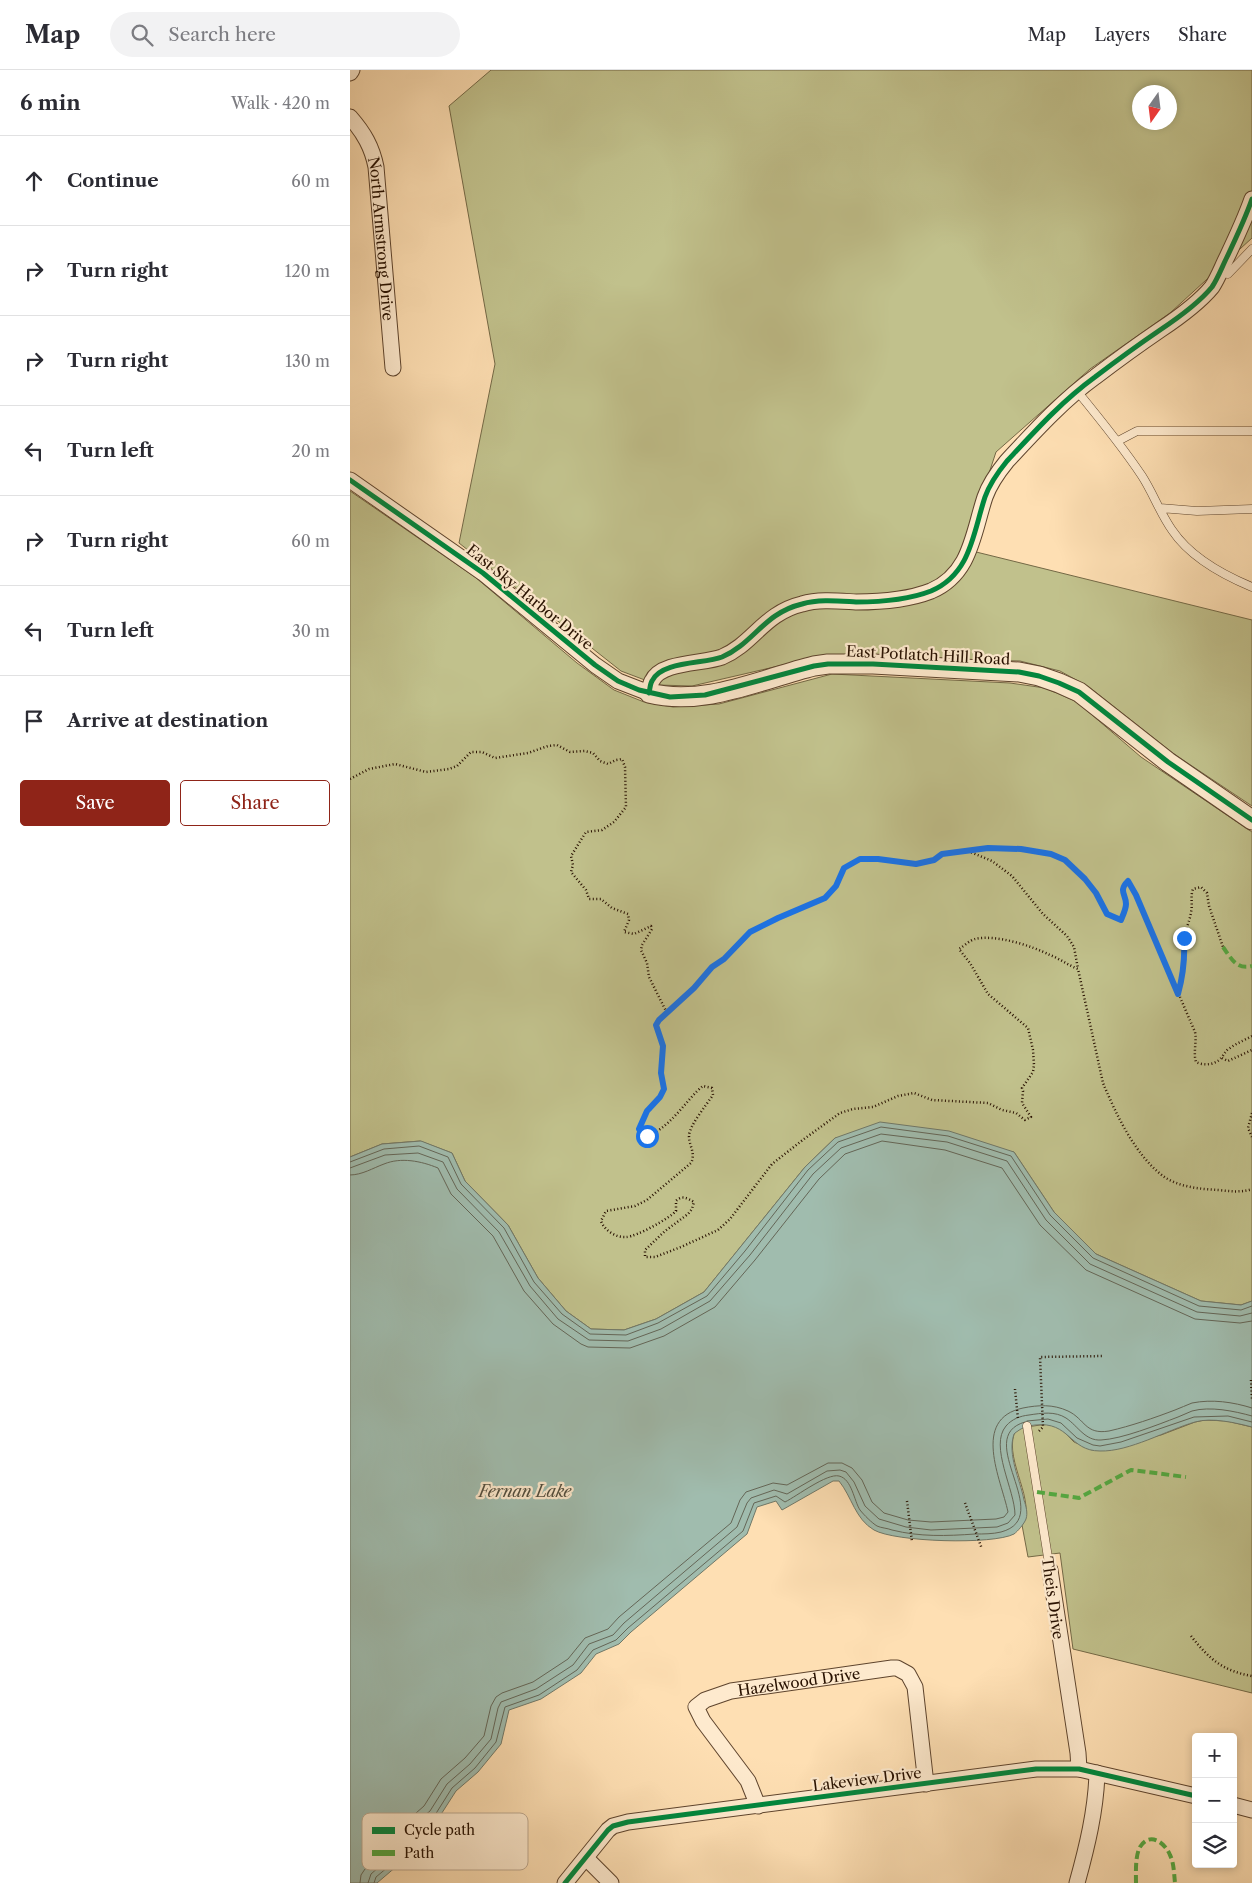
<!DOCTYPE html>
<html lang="en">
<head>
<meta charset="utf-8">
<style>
  :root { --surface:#fff; --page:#f2f2f3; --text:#2b2b33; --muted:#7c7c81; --line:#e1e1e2; --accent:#8f2418 }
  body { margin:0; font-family:"Libre Caslon Text",serif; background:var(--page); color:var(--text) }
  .controls { position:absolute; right:15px; bottom:15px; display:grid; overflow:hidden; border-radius:5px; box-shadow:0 2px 8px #0003 }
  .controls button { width:45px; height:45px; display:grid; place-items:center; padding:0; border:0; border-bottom:1px solid var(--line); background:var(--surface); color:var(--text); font:25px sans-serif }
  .compass { position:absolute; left:782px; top:15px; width:45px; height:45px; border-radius:50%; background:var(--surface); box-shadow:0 2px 8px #0003; rotate:194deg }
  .stop { position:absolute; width:15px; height:15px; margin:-11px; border:4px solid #1a73e8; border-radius:50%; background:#fff }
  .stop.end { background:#1a73e8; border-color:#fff; box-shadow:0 1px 5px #0008 }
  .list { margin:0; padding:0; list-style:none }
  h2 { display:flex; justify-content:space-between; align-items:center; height:65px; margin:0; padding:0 20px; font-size:21px }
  h2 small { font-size:16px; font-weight:400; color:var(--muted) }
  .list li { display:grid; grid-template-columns:32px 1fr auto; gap:15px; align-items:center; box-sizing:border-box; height:90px; padding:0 20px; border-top:1px solid var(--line) }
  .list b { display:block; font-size:19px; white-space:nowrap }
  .list em { font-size:16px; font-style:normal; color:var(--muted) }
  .actions { display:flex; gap:10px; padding:15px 20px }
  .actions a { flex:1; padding:11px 0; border:1px solid var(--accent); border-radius:5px; text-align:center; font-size:18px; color:var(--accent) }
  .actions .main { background:var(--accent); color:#fff }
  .icon { flex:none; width:28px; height:28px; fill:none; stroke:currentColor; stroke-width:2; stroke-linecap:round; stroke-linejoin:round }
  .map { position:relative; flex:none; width:902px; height:1813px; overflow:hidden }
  header { display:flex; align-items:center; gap:30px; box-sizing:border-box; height:70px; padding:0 25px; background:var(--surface); border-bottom:1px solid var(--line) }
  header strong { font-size:24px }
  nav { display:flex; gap:28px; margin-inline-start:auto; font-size:18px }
  .search { width:350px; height:45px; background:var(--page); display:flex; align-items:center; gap:12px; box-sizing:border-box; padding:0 18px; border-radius:28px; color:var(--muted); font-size:19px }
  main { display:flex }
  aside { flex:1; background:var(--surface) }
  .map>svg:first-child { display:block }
</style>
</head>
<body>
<header>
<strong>Map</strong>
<div class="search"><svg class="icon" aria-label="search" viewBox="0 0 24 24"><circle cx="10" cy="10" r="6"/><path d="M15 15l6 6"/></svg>Search here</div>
<nav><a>Map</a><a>Layers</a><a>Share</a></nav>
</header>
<main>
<aside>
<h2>6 min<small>Walk · 420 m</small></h2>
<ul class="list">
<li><svg class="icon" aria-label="ahead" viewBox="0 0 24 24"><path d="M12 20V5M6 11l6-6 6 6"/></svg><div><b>Continue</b></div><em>60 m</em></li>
<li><svg class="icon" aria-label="right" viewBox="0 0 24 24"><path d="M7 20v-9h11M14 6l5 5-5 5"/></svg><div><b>Turn right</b></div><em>120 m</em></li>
<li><svg class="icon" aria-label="right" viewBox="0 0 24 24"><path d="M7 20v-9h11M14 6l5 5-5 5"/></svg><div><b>Turn right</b></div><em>130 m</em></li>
<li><svg class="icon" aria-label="left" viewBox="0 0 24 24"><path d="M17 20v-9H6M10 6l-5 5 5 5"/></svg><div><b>Turn left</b></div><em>20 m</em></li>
<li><svg class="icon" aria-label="right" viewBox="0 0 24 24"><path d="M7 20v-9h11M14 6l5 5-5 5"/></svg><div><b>Turn right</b></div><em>60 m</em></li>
<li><svg class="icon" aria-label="left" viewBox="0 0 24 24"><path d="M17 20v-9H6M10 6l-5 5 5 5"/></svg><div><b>Turn left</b></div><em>30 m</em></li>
<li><svg class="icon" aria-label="arrive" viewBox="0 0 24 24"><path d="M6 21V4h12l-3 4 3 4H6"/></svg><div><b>Arrive at destination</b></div></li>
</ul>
<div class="actions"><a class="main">Save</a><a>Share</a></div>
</aside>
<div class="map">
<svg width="902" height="1813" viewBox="0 0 902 1813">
  <rect width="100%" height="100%" fill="#fedfb3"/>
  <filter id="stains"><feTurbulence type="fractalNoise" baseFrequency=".004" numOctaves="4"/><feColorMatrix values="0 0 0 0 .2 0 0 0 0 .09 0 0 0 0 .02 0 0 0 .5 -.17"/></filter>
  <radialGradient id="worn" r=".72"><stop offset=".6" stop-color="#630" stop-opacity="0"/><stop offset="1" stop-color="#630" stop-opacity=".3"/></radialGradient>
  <!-- green -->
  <path fill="#c1c18c" stroke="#746946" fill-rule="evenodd" d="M141,0H902V168L820,243L740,299L646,382L614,479L902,550V736L824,684L739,617L710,601L670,591L472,586L342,616L308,615L271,601L109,473L145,294L99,36ZM790,22H820V52H790Z
    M0,421L125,507L227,593L264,620L294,632L323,637L369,634L482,604L660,613L695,618L727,632L791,687L902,762V1231L891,1235L851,1231L746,1184L704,1142L664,1082L485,1068L455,1097L354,1222L306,1249L274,1260L241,1259L216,1241L188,1208L158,1155L115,1111L102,1083L70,1071L32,1074L0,1087Z
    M855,1350L877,1351L902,1357V1623L723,1579L710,1483L678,1487L672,1455C687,1432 655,1392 664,1364L670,1358L697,1354L710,1358L724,1372L742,1380L811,1365L845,1352Z"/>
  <!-- water -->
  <path fill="#a0bcae" stroke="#707868" d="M530,1052L599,1061L664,1082L704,1142L746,1184L851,1231L891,1235L902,1231V1357C886,1353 862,1347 845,1352C817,1360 779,1382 750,1381C719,1381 720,1351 685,1355C676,1356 671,1358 664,1364C657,1385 670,1409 674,1430C676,1436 678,1443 676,1449C674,1454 668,1461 664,1464C643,1475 545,1472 524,1460C505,1449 502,1427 489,1411H483L432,1440L426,1431L407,1437L397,1464L281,1562L269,1574L246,1584L231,1603L191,1629L159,1640L151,1674L128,1702L106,1721L88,1749L72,1763L54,1790L27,1813H0V1087L32,1074L71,1071L102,1083L115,1111L158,1155L188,1208L216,1241L241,1259L274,1260L306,1249L354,1222L455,1097L485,1068Z"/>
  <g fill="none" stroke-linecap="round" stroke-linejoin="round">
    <!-- shore -->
    <path stroke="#646657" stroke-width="1" d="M0,1092L34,1079L69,1076L98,1087L111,1114L154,1158L184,1212L212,1244L240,1264L276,1265L308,1253L357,1226L395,1181L458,1100L488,1072L531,1057L598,1066L661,1086L700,1145L743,1188L849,1236L891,1240L902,1236
      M0,1098L35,1085L68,1083L93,1092L107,1119L149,1162L180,1216L208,1249L239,1270L278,1271L311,1259L360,1231L400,1185L463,1104L491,1078L531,1064L597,1072L657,1091L696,1150L740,1194L847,1242L890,1246L902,1243
      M0,1105C12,1105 23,1098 34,1094C51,1087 71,1091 88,1098L101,1124L143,1166L174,1221L203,1254L231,1274L238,1277L280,1278L314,1266L365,1237L405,1190L469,1109L495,1084L532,1071L595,1080L652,1098L690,1155L736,1200L845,1249L890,1253L902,1251
      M677,1351L698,1349L711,1353L727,1368L743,1375L750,1376L771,1372L844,1347L878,1346L902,1352
      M10,1813L11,1805L15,1799L39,1778L58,1750L74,1736L91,1709L115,1688L134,1666L141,1636L146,1627L152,1623L183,1612L218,1589L235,1568L258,1559L269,1547L381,1453L390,1430L396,1422L423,1413L437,1415L478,1393H492L502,1398L512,1410L522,1432L534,1443L558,1450L581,1452L646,1449L654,1447L658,1442C651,1409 621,1349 673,1338C688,1335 703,1334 718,1341C735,1349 735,1365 759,1361C781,1356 804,1348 825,1340C831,1338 836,1335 842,1333C862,1329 883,1332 902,1338
      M18,1813L21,1804L45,1783L63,1755L80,1741L97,1714L120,1694L141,1669L148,1638L151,1632L186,1619L223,1595L239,1574L263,1565L274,1553L387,1457L397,1433L401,1428L424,1420L437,1424L477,1401L490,1400L496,1402L504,1412L515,1436L529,1449L556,1457L581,1460L647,1457L658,1453L665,1445C665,1420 639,1376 656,1356C662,1349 670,1346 679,1345C692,1343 705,1341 716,1348C728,1356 735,1371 751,1370C772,1369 807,1355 828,1347C833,1345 837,1343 842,1341C860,1336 884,1341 902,1346
      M24,1813L26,1807L50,1787L68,1759L85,1745L102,1718L125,1698L146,1672L155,1637L189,1625L227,1600L243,1580L266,1570L278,1558L393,1461L404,1433L426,1426L435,1432C447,1426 477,1403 489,1406C502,1409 504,1431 510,1440C514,1445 522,1453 527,1456C531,1458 537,1458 542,1460C570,1467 596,1466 625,1464C633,1464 643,1464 651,1462C707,1447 621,1367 675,1352"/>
    <defs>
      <path id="service" d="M870,202L878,204L902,179
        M727,321C750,349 772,376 792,406C803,423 810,443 822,460C840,487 873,505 902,517
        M768,371L787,361H902
        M810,438L847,441L902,439
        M677,1356L700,1500"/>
      <g id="minor">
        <path d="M0,3L2,0"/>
        <path id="s1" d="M0,47C14,63 22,77 26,97L43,298"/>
        <path d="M0,410L133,503L245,595L268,611L299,623C300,619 300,614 302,611C311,591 354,594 372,587C403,574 414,543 452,534C469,529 488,531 506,532C531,532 558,530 581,521C621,504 623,463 635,427C640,413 648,402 657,391C685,361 712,331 745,307C766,291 788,275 810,260C828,248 848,234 862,217C868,208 872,197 877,187C886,168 895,149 902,129"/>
        <path d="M700,1500L728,1683L729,1699"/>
        <path d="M883,1735L902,1740"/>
        <path id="s2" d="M408,1736L398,1711L353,1651L346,1637L355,1630L381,1621L542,1598H547L558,1604L565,1617L576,1714"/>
        <path d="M236,1788L261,1813"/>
        <path d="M215,1813L258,1760L263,1756L278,1752L686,1699H729L846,1726"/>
        <path d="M727,1813C737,1777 746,1740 747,1703"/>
      </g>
      <path id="tertiary" d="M299,623C354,637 411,609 464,596L478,594H523L669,602L689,606L709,613L729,622L818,692L902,750"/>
    </defs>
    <!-- service casing -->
    <use href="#service" stroke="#5e442d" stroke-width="9"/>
    <!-- minor casing -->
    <use href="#minor" stroke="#5e442d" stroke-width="17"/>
    <!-- tertiary casing -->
    <use href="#tertiary" stroke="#5e442d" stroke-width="21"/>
    <!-- path -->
    <path stroke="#281100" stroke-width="2.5" stroke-dasharray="1 2.5" stroke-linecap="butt" d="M0,709L19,699L45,694L76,702L99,699L107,696L121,682H132L145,688L178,683L198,676L207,675L220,682L235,681L243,683L250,691L258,694L266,690L272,689L275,697L276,737L264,752L252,760L236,762L221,786L223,795L221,802L236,820L239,829H251L262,838L278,844L279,850L274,862L284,864L301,856L302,859L292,875L291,880L297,893L299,907L317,943
      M618,781L642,791L662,806L693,844L717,866L724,877L728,899
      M828,924C834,905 834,889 834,869C835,860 840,851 841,842C843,834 840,827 843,819L851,817L857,823L859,836L873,877
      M902,966C895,970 887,973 880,978C876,980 875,983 872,987C866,995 854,996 846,992C843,982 847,972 845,962L786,825L777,811C768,821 776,824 776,834C776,839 773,845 771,849L757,844L745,823L735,809L715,790L701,784L671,779L638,778L592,784L584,790L566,794L528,789H510L494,798L485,816L475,828L428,848L400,862L374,889L362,897L345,918L309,950L306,955L313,976L311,1003L314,1019L310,1027L293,1049L289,1062L293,1066C317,1064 337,1028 353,1016L362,1018L363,1025C357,1034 339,1056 339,1066C339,1076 346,1083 341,1093L297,1130L285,1136L256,1141L251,1151C254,1160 266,1168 276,1167C286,1167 320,1148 326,1141V1131C332,1125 337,1128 344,1132L342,1139L338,1144L315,1161L295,1180V1187H305L331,1177L368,1160L380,1149L422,1094L454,1069L490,1043L503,1039L523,1037L548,1026L564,1023L582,1030L638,1033L652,1040L666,1043L675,1050L681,1047L672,1033L673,1021L672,1018L683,1002L684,995L683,980L678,958L638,924L620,893L609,879C614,876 620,870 625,869C646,864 682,876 700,885C710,889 718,895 728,899L753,1013C766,1044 785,1085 813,1106C828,1117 850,1119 868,1120C880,1121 890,1123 902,1119
      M872,988L878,991L902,980
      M902,1043L898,1058L902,1067
      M901,1310L902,1329
      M665,1319L668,1349
      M689,1361L693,1357L690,1287L754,1286
      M557,1431L562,1472
      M615,1433L632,1479
      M841,1566C859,1589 873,1601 902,1606"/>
    <!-- service -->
    <use href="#service" stroke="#feeace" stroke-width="8"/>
    <!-- minor -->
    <use href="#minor" stroke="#feeace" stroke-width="15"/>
    <!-- tertiary -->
    <use href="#tertiary" stroke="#feeace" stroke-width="19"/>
    <!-- quiet -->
    <path stroke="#53a840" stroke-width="4" stroke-dasharray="8 4" stroke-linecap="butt" d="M873,877C881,888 886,900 902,896
      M687,1422L729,1428L781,1400L836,1407
      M786,1813C786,1803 785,1786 790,1777C800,1761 815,1773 820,1785C824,1793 824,1804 825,1813"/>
    <defs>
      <path id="cycleway" d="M0,410L133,503L245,595L268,611L289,620L320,627L355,625L464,596L478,594H523L669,602L689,606L709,613L729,622L818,692L902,750
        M299,623C300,619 300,614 302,611C311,591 354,594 372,587C403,574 414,543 452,534C469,529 488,531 506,532C531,532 558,530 581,521C621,504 623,463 635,427C640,413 648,402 657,391C685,361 712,331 745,307C766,291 788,275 810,260C828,248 848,234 862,217C868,208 872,197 877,187C886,168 895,149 902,129
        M215,1813L258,1760L263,1756L278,1752L686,1699H729L846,1726"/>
    </defs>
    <!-- cycleway casing -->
    <use href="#cycleway" stroke="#feeace" stroke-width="8"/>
    <!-- cycleway -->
    <use href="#cycleway" stroke="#00873e" stroke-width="5"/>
  </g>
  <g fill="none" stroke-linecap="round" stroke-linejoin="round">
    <!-- route -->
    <path stroke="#1a73e8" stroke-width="6" d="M297,1066H293L289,1059L297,1041L310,1027L314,1019L311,1003L313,976L306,955L309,950L344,918L362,897L374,889L400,862L428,848L475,828L486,816L494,798L510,789H528L566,794L584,790L592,784L638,778L671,779L701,784L715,790L735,809L746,823L757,844L771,850C773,845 776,839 776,834C776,824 768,821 778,811L786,825L828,924C833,906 835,887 834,868"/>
  </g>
  <g text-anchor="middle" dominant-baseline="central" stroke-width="4.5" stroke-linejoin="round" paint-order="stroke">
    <!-- street labels -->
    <g font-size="15" fill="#281100" stroke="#feeace">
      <text stroke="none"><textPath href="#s1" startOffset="129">North Armstrong Drive</textPath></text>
      <text transform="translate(180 527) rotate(39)">East Sky Harbor Drive</text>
      <text transform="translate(578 585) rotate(3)">East Potlatch Hill Road</text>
      <text transform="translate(703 1528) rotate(82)">Theis Drive</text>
      <text stroke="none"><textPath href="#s2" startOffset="225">Hazelwood Drive</textPath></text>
      <text transform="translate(517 1709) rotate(-7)">Lakeview Drive</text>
    </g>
    <!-- water labels -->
    <g font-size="16" font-style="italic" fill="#524d3d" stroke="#feeace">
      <text x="175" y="1421">Fernan Lake</text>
    </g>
  </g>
  <!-- legend -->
  <rect x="12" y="1743" width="166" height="57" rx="8" fill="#feeace" stroke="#bea990" stroke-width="1"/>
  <rect x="22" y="1757" width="23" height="7" fill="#00873e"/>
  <rect x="22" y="1780" width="23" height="6" fill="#53a840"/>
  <g font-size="14" fill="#281100">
    <text x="54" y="1765">Cycle path</text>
    <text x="54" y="1788">Path</text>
  </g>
  <rect width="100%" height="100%" filter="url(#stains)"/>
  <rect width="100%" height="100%" fill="url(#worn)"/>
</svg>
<div class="controls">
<button>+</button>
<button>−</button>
<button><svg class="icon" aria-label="layers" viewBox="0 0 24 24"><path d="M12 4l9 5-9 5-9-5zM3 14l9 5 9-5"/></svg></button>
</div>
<svg class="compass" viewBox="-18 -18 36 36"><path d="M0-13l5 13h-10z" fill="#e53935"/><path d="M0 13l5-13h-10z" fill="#7c7c81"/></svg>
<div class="stop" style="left:297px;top:1066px"></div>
<div class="stop end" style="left:834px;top:868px"></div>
</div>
</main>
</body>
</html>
